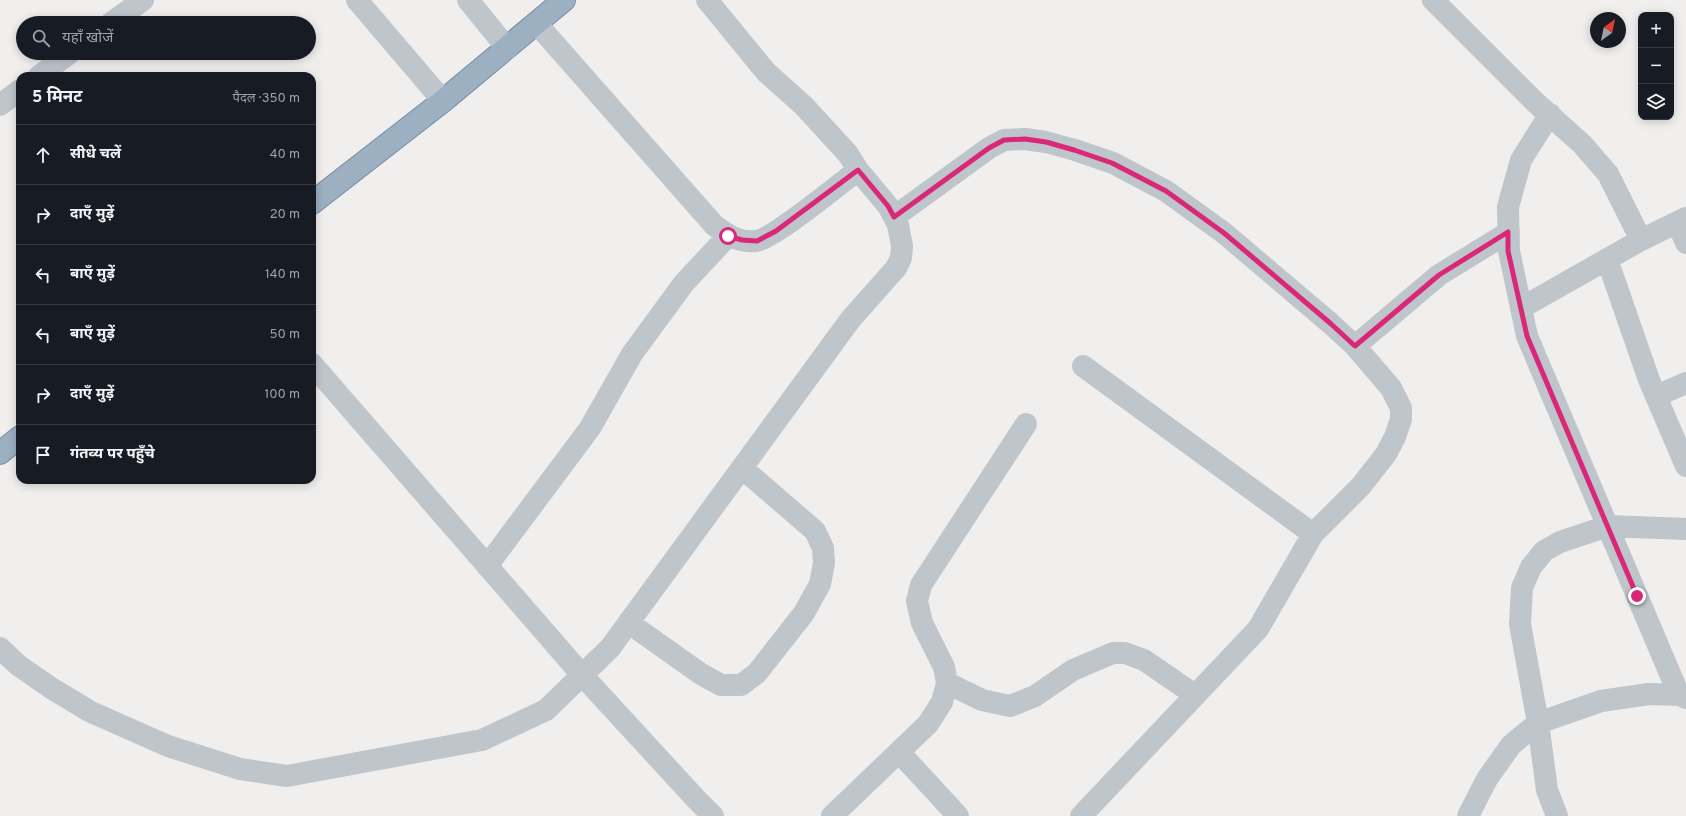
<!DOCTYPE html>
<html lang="hi">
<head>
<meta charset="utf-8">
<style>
  :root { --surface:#171b24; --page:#20242c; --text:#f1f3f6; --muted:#9ea1a6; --line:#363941 }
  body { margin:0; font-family:Overpass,"Noto Sans Devanagari",sans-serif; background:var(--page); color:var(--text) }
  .controls { position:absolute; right:12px; top:12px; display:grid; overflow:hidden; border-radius:8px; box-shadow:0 2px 10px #0003 }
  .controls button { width:36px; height:36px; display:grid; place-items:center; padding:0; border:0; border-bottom:1px solid var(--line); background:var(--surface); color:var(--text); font:20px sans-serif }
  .compass { position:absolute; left:1590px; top:12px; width:36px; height:36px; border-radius:50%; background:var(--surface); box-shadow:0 2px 10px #0003; rotate:33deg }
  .stop { position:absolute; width:12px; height:12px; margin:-9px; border:3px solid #db2777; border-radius:50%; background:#fff }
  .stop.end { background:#db2777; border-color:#fff; box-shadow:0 1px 4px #0008 }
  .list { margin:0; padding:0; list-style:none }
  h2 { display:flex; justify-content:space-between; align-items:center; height:52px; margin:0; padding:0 16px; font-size:17px }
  h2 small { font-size:13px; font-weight:400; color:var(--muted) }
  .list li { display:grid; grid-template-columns:26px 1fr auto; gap:12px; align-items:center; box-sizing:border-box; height:60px; padding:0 16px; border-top:1px solid var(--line) }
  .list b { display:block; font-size:15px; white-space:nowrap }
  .list em { font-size:13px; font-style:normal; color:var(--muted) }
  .icon { flex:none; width:22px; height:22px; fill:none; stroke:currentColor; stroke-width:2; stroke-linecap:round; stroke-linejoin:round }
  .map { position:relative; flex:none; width:1686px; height:816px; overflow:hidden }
  .search { position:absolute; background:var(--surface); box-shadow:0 2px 10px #0003; left:16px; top:16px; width:300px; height:44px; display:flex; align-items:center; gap:10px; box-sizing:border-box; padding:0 14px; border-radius:22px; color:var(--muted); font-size:15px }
  .panel { position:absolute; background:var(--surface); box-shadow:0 2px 10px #0003; left:16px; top:72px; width:300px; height:412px; border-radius:12px }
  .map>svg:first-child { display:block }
</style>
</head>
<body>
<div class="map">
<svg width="1686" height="816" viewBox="0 0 1686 816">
  <rect width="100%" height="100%" fill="#f1eeee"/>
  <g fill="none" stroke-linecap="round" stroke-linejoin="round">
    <defs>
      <path id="trunk" d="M312,203L443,101L564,0
        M0,453L20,437"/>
    </defs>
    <!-- trunk casing -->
    <use href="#trunk" stroke="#748ca6" stroke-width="24"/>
    <!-- minor -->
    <path stroke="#bec6cc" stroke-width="22" d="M357,0L443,101
      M468,0L507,48
      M1433,0L1535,102L1582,144L1608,174L1641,240
      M111,23L143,0
      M537,24L714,225C727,235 739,243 756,241C773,239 841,183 858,170
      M39,76L70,53
      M0,105L20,90
      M1550,114L1521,160L1508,207L1509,251L1527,336L1679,695
      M894,217L989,148L1004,140L1025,139L1046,142L1075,150L1113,163L1166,191L1224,233L1330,323L1355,346L1391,388L1401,408V419L1395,437L1386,454L1361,486L1313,534L1258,629L1081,816
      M1677,222L1686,243
      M1607,259L1649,380L1686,466
      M1521,308L1641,240L1686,218
      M1355,346L1439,275L1509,232
      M312,364L582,675L696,799L713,816
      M1083,366L1313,534
      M1656,396L1686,383
      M487,566L590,428L632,354L684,283L728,236
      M629,623L701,674L721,685H741L757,673L804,613L820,584L824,563L823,548L815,531L742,468
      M0,648L18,665L51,688L91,712L168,746L240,769L287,776L482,740L546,710L610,648L850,320L896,268L901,258L902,246L898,225L888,206L858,170L848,154L804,106L766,72L707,0
      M947,683L982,700L1010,706L1035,696L1073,670L1113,653H1125L1144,660L1195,695
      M899,752L958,816
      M832,816L928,724L942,702L947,683L944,667L922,623L917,601L921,585L1026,424
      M1468,816L1487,779L1511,745L1538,723L1601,701L1649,694L1679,695L1686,698
      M1557,816L1547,790L1538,723L1520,624L1522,588L1531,567L1544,551L1560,542L1608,526L1686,529"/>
    <!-- trunk -->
    <use href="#trunk" stroke="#9cb0c2" stroke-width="22"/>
  </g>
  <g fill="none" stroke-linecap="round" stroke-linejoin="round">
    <!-- route -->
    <path stroke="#db2777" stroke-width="5" d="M728,236L742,240L757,241L776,231L858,170L888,206L894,217L989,148L1004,140L1025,139L1046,142L1074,150L1112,163L1166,191L1224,233L1330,323L1355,346L1439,275L1508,232V251L1527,336L1637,596"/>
  </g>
</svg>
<div class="controls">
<button>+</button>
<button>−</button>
<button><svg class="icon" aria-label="layers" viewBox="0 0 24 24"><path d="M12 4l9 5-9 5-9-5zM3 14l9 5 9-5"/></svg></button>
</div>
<svg class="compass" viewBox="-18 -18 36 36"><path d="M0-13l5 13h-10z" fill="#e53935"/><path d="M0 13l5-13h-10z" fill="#9ea1a6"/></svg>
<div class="stop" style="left:728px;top:236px"></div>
<div class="stop end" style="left:1637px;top:596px"></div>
<div class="search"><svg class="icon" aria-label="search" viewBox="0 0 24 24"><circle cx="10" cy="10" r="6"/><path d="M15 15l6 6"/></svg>यहाँ खोजें</div>
<section class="panel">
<h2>5 मिनट<small>पैदल · 350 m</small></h2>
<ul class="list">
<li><svg class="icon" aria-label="ahead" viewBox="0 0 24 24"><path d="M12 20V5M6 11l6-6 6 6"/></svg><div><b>सीधे चलें</b></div><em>40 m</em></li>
<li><svg class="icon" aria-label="right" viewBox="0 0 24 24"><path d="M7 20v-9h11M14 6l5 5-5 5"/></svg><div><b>दाएँ मुड़ें</b></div><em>20 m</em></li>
<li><svg class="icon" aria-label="left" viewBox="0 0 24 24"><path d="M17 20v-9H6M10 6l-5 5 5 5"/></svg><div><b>बाएँ मुड़ें</b></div><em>140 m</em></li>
<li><svg class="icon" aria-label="left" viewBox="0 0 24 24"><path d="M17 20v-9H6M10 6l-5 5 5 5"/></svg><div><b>बाएँ मुड़ें</b></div><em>50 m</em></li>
<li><svg class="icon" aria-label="right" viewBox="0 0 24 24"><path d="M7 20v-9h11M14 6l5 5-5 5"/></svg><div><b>दाएँ मुड़ें</b></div><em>100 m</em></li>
<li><svg class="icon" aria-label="arrive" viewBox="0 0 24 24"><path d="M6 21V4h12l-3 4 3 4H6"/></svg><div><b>गंतव्य पर पहुँचे</b></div></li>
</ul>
</section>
</div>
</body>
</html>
